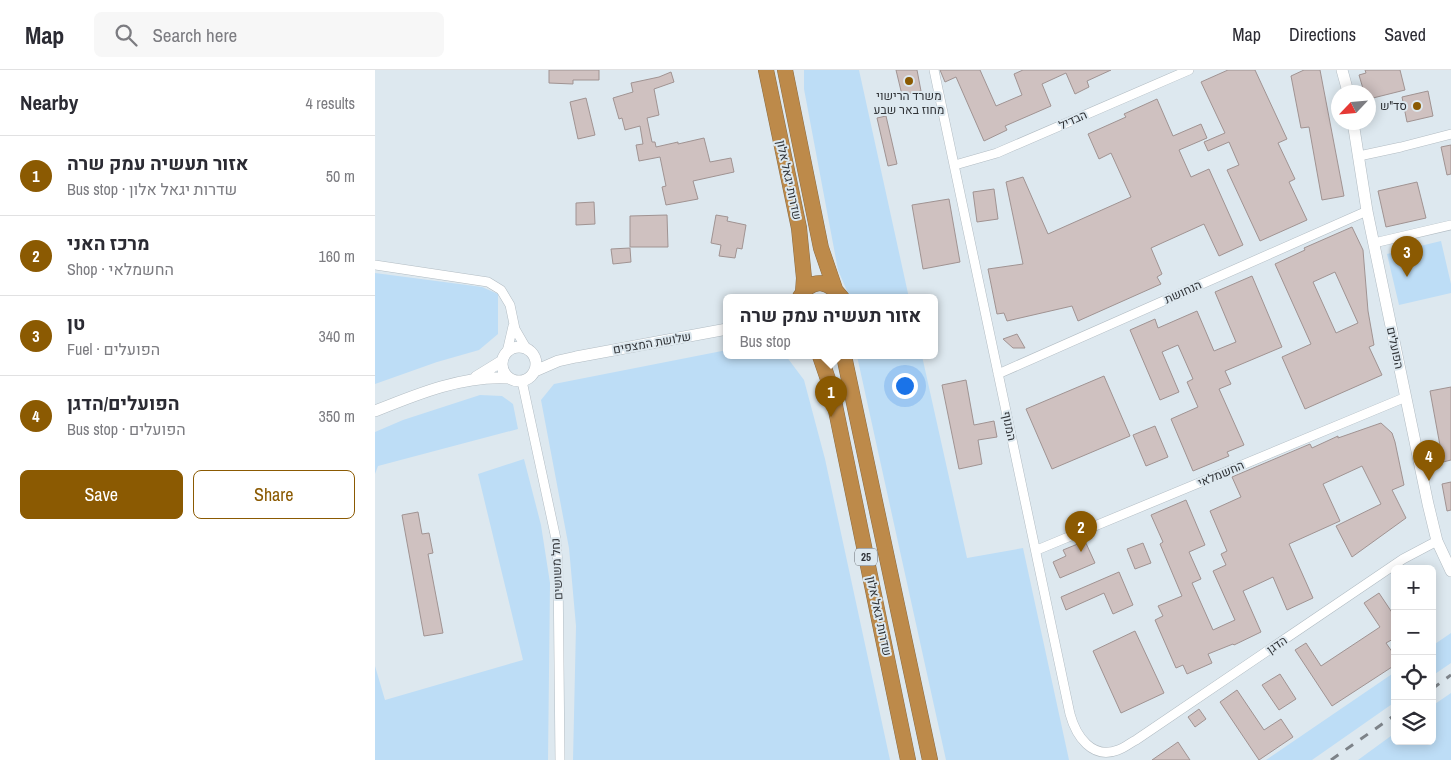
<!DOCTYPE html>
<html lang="en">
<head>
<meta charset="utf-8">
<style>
  :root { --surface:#fff; --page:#f7f7f7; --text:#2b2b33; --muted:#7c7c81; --line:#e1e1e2; --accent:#8b5a02 }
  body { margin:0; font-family:"Archivo Narrow",Heebo,sans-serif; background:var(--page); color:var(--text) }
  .controls { position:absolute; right:15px; bottom:15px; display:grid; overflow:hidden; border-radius:8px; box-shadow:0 2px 12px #0003 }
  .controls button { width:45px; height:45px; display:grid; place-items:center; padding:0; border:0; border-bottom:1px solid var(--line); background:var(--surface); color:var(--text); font:25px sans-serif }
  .compass { position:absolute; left:956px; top:15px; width:45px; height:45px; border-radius:50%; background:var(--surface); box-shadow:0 2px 12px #0003; rotate:244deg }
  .you { position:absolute; left:529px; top:315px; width:18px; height:18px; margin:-12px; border:4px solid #fff; border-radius:50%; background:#1a73e8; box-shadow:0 0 0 8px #1a73e833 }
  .badge { display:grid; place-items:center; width:32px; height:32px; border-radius:50%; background:var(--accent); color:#fff; font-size:16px; font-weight:700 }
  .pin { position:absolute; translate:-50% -41px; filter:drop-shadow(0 1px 2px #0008) }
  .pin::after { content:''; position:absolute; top:26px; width:18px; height:15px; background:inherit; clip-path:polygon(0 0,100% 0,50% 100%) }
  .popup { position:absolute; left:348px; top:224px; width:215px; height:65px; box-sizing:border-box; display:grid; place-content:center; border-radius:8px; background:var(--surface); filter:drop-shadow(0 1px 4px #0005); font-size:16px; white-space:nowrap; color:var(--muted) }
  .popup b { font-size:19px; color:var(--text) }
  .popup::after { content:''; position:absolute; left:50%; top:100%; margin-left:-10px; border:10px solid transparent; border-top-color:var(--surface) }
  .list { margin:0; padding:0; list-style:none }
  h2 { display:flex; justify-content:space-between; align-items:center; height:65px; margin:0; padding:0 20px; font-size:21px }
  h2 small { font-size:16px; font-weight:400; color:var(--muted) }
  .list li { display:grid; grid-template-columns:32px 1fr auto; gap:15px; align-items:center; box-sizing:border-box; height:80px; padding:0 20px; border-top:1px solid var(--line) }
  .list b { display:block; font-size:19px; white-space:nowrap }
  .list p { margin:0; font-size:16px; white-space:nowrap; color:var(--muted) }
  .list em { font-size:16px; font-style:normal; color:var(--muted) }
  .actions { display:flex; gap:10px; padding:15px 20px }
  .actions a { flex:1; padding:11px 0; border:1px solid var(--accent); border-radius:8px; text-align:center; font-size:18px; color:var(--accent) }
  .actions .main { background:var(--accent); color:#fff }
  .icon { flex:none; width:28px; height:28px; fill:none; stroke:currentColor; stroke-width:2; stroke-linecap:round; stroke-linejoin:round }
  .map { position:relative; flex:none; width:1076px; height:690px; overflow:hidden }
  header { display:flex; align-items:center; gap:30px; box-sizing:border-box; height:70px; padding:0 25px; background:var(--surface); border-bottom:1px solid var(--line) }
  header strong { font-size:24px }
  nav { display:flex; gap:28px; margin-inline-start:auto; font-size:18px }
  .search { width:350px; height:45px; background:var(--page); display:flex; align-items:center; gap:12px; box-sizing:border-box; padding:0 18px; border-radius:8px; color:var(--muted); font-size:19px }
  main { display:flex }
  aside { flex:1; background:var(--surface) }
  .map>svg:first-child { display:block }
</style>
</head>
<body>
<header>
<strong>Map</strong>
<div class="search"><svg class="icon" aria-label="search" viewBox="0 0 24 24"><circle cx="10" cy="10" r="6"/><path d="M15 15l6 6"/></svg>Search here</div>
<nav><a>Map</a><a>Directions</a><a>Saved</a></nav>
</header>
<main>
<aside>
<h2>Nearby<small>4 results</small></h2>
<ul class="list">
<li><span class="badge">1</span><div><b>אזור תעשיה עמק שרה</b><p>Bus stop · שדרות יגאל אלון</p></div><em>50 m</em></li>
<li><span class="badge">2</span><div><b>מרכז האני</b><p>Shop · החשמלאי</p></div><em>160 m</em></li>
<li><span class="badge">3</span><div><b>טן</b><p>Fuel · הפועלים</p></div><em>340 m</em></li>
<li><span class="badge">4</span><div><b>הפועלים/הדגן</b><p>Bus stop · הפועלים</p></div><em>350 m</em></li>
</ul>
<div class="actions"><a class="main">Save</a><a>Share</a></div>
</aside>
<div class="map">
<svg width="1076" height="690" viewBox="0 0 1076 690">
  <rect width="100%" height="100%" fill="#dde8ef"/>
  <!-- green -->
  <path fill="#bdddf6" d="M429,0H484L534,228H475L463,200L429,19Z
    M1066,171L1076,214V223L1024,235L1012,184Z
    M0,203L107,217L123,224V264L104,280L62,292L0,314Z
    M352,280V286H411L429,310L450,389L515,690H198L201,556L194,478L166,330L179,314Z
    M482,286H547L592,488L648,478L694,690H571Z
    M105,325L127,326L138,334L143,359L3,396L0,404V362L28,350Z
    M149,389L166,455L175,513L173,690H0V596L10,630L148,590L103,404Z
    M1076,563V593L1057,606V576Z
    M1020,602V632L937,690H891Z
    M1076,623V690H983L1020,663V671H1057V636Z"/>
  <!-- building -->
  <path fill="#cfc1c0" stroke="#a09392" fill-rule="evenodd" d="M174,0H224V10H198V14L174,13Z
    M521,0H542L546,21L527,25Z
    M565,0H605L621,36L647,25L639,4L648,0H736L712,11L714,17L700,24L691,3L667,14L676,36L630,56L632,60L609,71L581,7L570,12Z
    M853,0H880L912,69L903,73L920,109L914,112L932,150L885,171L852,100L864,95L854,72L833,81L829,72L850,63L826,12Z
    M929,0H945L969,126L947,130L934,57L926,58L916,6Z
    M990,0H1025L1030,20L994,29V22H989L984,5L991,3Z
    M296,2L299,12L279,19L284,45L272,48L277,72H280L281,77L303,72V74L329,68L335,92L356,88L359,102L318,111L323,129L291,135L287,117L291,116L285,87L264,91L261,75L268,74L265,56L250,60L247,48L244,49L238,28L258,22L256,13L284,7Z
    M1053,21L1058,46L1032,52L1027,27Z
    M211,28L220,65L203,69L195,32Z
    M782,29L798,66L826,54L832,68L804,80L816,107L834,99L868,175L844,186L829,154L776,178L787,204L782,207L786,214L703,251L697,236L632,251L629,243L622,244L613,199L648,194L631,112L648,107L673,164L756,127L736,83L724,89L713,64L751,47L749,44Z
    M511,46L522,94L513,96L502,48Z
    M1076,75V104L1072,105L1066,77Z
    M1042,112L1051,148L1011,157L1003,121Z
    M619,119L623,149L602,152L598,122Z
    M574,129L585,192L548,199L537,135Z
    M219,132L220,154L201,155V133Z
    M292,145L293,177H255V146Z
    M341,145L353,147L352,151L371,155L367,179L362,178L360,188L344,186L346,175L336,173Z
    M977,157L988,180L993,241L999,275L994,277L1007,305L930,339L907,287L936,274L900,194L930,180L929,178ZM960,202L983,253L961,263L938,212Z
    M255,178L256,192L238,194L236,179Z
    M877,206L907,277L850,301L856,314L844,319L869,375L852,382L854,386L818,401L796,349L823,337L812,312L818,309L803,275L787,282L804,322L785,330L755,260L780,249L783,258L822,241L839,281L861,272L840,222Z
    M642,264L650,278H638L628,269Z
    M729,306L755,366L677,399L651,339Z
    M591,310L599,355L619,351L622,367L603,370L607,394L584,399L567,315Z
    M1076,317V390L1068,392L1055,321Z
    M1006,353L1017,363L1020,372L1029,415L1017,420L1031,448L977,487L961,456L1006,434L987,396L948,414L965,451L914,474L938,528L912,540L898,507L868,521L886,562L859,575L858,574L833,584L837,593L812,604L808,595L801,598L780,550L788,546L783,536L807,526L785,474L788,472L776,445L811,430L830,475L814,482L826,509L817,513L838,560L860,550L838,501L851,495L846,484L852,481L835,441L866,427L857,407L935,374L937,378L963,366V368Z
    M780,356L793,387L771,396L758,365Z
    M1076,412V440L1072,441L1067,414Z
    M43,442L47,464L54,463L58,483L53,484L68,563L49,566L27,445Z
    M710,471L720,493L685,508L678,492L691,486L688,480Z
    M768,473L776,493L760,499L752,479Z
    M744,502L758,535L738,544L729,523L691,540L686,527Z
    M1004,523L1020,547V568L1011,573L1020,586V595L957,636L920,580L931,573L946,596L1005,557L989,533Z
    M760,561L789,623L746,643L718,581Z
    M905,604L921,629L904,640L887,615Z
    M862,620L889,660L906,649L918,667L884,690L845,632Z
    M824,639L831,649L820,657L813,647Z
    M803,672L815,690H777Z"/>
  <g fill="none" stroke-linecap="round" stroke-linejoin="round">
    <defs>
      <path id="street" d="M559,0L695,644C701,666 717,690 743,680C749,678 755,673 761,670L1028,489L1062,471
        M984,86L1026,77L1076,64
        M580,95L622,83L814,0
        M999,173L1076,155
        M0,195L113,212L126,220L135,235L140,259L151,278
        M132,282L138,256
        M623,304L992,141
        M147,311L181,469L183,496L185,690
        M662,480L1031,327"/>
      <path id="secondary" d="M967,0L973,22
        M978,52L992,141L1053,434L1062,471L1076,501
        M127 294a17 17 0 1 1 34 0a17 17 0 1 1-34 0Z
        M160,301L183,291L201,287L352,259
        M101,307L127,291
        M0,341C42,324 88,305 134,308"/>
      <path id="highway" d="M391,0L424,158L429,208L428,222
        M410,0L446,178L460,219
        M425,227C438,206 454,211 467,228
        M445,286L457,321L533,690
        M469,286L555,690"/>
    </defs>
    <!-- street casing -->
    <use href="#street" stroke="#b2bcc3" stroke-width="10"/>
    <!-- secondary casing -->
    <use href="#secondary" stroke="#b2bcc3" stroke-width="12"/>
    <!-- highway casing -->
    <use href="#highway" stroke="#8c6c43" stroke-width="16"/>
    <!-- street -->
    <use href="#street" stroke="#fff" stroke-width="9"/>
    <!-- secondary -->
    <use href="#secondary" stroke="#fff" stroke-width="11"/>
    <!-- highway -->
    <use href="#highway" stroke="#bd8a4a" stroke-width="15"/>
    <!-- rail -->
    <path stroke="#7d8389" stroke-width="3" stroke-dasharray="9 9" stroke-linecap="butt" d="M1057,619L1076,605
      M956,690L1020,645"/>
  </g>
  <!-- markers -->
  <g fill="#8b5a02" stroke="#dde8ef" stroke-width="2">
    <circle cx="534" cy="11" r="5"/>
    <circle cx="1042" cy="36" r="5"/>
  </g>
  <g text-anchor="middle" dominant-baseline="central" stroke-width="4" stroke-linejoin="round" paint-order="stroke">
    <!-- shield labels -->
    <rect fill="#dde8ef" stroke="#64696e" stroke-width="1" x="480" y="478.5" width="22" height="17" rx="4"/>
    <g font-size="11" font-weight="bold" fill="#303337">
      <text x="491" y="487">25</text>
    </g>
    <!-- poi labels -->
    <g font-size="12" fill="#303337" stroke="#dde8ef">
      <text x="534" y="26">משרד הרישוי<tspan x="534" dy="14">מחוז באר שבע</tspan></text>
      <text x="1032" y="36" text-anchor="end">סד"ש</text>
    </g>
    <!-- street labels -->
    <g font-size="12" fill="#303337" stroke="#dde8ef">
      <text transform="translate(698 50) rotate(-24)">הבדיל</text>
      <text transform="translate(414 110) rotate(78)">שדרות יגאל אלון</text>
      <text transform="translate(808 222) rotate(-24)">הנחושת</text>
      <text transform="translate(277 273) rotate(-10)">שלושת המצפים</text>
      <text transform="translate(1020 278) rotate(78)">הפועלים</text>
      <text transform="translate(634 356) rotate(78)">המנוף</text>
      <text transform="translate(846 404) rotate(-23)">החשמלאי</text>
      <text transform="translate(182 499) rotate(-93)">נחל משושים</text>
      <text transform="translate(504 546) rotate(78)">שדרות יגאל אלון</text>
      <text transform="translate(902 575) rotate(-34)">הדגן</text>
    </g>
  </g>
</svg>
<div class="controls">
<button>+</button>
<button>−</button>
<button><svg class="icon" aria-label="locate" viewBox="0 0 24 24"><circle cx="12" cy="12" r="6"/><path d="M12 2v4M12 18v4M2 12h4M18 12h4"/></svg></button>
<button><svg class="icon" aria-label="layers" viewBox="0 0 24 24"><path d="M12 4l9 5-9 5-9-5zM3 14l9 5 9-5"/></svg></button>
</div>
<svg class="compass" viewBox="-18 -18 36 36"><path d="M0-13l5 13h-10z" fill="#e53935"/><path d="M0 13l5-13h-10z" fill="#7c7c81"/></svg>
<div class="you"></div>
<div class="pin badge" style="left:456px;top:347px">1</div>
<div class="popup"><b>אזור תעשיה עמק שרה</b>Bus stop</div>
<div class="pin badge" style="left:706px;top:482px">2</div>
<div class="pin badge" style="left:1032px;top:207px">3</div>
<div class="pin badge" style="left:1054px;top:411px">4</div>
</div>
</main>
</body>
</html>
